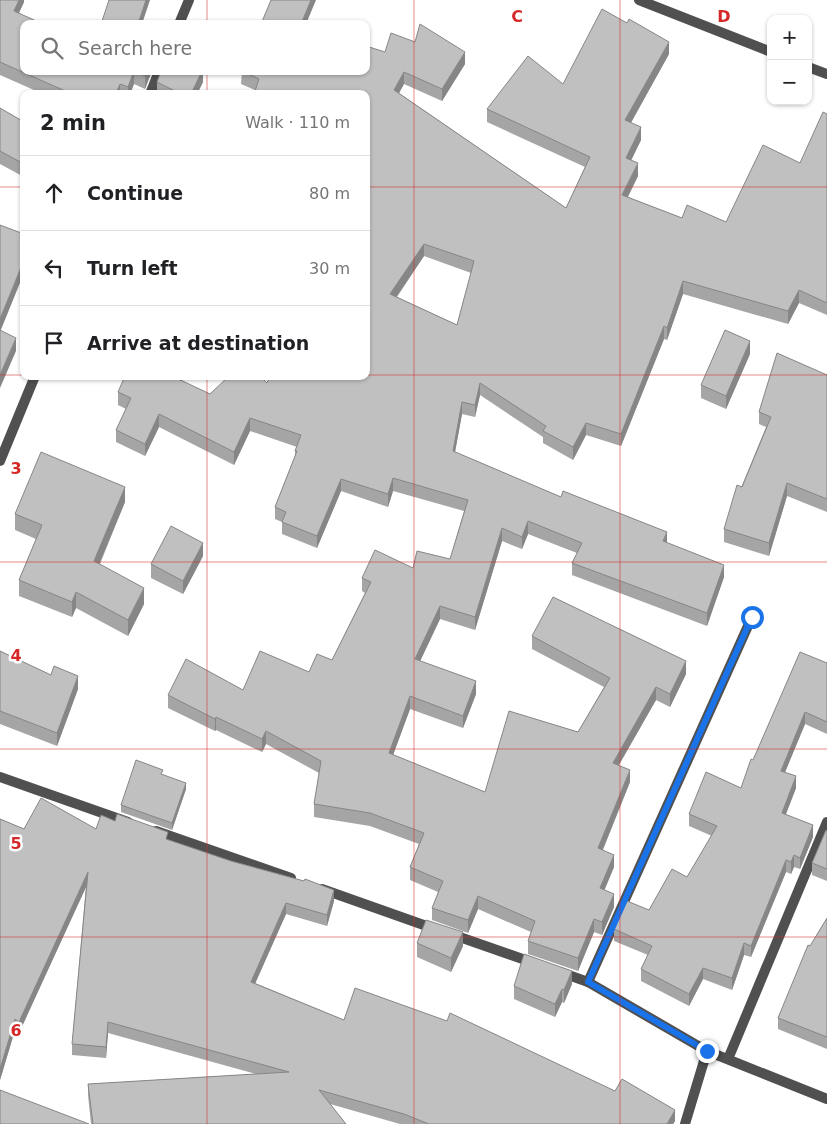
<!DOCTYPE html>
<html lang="en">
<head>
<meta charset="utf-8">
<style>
  :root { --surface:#fff; --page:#f2f2f2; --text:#202124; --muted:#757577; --line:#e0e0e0 }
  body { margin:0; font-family:"DejaVu Sans",sans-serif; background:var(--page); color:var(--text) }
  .controls { position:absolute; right:15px; top:15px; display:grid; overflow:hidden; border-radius:10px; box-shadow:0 1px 4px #0004 }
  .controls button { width:45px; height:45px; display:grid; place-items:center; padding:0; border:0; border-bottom:1px solid var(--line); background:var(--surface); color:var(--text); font:25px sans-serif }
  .stop { position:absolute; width:15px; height:15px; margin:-11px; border:4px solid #1a73e8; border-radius:50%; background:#fff }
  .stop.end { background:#1a73e8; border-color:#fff; box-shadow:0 1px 5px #0008 }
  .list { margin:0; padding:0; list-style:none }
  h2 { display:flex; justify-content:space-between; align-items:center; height:65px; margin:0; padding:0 20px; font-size:21px }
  h2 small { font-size:16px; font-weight:400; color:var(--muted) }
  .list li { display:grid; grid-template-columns:32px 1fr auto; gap:15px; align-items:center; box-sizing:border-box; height:75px; padding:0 20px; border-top:1px solid var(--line) }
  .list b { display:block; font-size:19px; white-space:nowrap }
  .list em { font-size:16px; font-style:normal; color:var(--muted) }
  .icon { flex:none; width:28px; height:28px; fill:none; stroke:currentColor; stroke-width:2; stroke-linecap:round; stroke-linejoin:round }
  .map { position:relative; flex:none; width:827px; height:1124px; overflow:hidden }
  .search { position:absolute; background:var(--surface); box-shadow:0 1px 4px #0004; left:20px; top:20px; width:350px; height:55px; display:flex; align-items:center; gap:12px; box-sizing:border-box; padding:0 18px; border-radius:10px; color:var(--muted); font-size:19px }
  .panel { position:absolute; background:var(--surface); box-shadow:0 1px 4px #0004; left:20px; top:90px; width:350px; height:290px; border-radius:10px }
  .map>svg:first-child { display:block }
</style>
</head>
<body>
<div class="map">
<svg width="827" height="1124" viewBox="0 0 827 1124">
  <rect width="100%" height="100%" fill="#fff"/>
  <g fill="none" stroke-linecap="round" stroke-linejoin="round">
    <!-- lane -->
    <path stroke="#505050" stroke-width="10" d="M588,982L752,617
      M685,1124L707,1051"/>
    <!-- street -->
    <path stroke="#505050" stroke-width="10" d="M639,0L771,52
      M179,24L189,0
      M808,67L827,74
      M150,94L159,71
      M0,461L35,376
      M0,777L128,822
      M156,831L291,878
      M322,889L435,929
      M451,934L534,963
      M560,972L588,982L707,1051L827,1099
      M728,1059L827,822"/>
  </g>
  <!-- wall -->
  <path fill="#a5a5a5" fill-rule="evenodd" d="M0,0H24V2L19,13L24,24L152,71L145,89L134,84L130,94H43L0,75Z
    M385,52L465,64L442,101L404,84L399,93L566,208L585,167L487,122V109L563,84L669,54L631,123L641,140L631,160L638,176L628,197L682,218L726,222L800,163L827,114V315L799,303L788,324L683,294L667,340L664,339L621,446L586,435L573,460L543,443V437L480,395L475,417L462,414L455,452L667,543L724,577L707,626L572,575V563L577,553L528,534L522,549L502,541L475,630L440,619L420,661L476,694L463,728L410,709L393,755L485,792L578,732L604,687L532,649V636L686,674L670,707L656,700L619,765L630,782L603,850L614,867L604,890L614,907L602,935L594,932L578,971L528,954V941L531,932L478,909L468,933L432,920V908L438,892L410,880V867L419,844L370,826L314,817V804L319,773L266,744L262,752L216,730L215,731L168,708V695L243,690L309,672L332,660L365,593L362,591V578L413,568L450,559L464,511L393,491L388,507L341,491L317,548L282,534V522L275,519V507L295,456V451L297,447L250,431L234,465L159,427L145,456L116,442V430L126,409L118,405V392L210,394L267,383L366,376V94L255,90L241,84L242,71H366ZM424,256L471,273L457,325L397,297Z
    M203,71V82L197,94H157V82Z
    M0,108L24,122V177L0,164Z
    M750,354L726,409L701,398V385Z
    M827,375V512L787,496L769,556L724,542V529L766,427L759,424V412Z
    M125,502L100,564L144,604L128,636L76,608L72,617L19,596V580L36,539L15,530V514Z
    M203,556L183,594L151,578V564Z
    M0,651L78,689L57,746L0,724Z
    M827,663V734L805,724L785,772L796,788L786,814L813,837L800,869L794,867L791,874L786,872L751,957L744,955L732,990L703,979L689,1006L641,981V969L648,955L614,941V929L649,910L687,877L712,836L689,826V814L741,788L753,760Z
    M186,789L172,830L121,812V805Z
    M0,819L24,829H96L168,840L334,901L327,926L286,914L255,983L344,1020L675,1121L673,1124H400L330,1104L346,1124H91L88,1095V1084L256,1074L108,1033L106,1058L72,1055V1044L86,886L19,1033L15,1030L0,1080Z
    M827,831V881L812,875V863Z
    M827,918V1049L778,1029V1018L810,946Z
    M417,943L463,946L451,972L417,957Z
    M572,984L564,1003L562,1002L555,1017L514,999V986Z"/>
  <!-- shaded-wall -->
  <path fill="#868686" d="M19,0H24V2L14,23V11Z
    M146,0H150L142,24H138Z
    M311,0H316L306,24H301Z
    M669,42V54L625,133V120Z
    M465,52V64L442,101V89Z
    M134,71V84L130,94H128V87Z
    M147,71H152L145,89V76Z
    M202,71H203V82L197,94H191Z
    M404,72V84L394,102V90Z
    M120,84V94H116Z
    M641,127V140L626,171V158Z
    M638,163V176L622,208V195Z
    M424,244V256L390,306V294Z
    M24,260V273L0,332V319Z
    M683,281V294L667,340V328Z
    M799,290V303L788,324V311Z
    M664,326V339L621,446V434Z
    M16,338V351L0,388V375Z
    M750,341V354L726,409V396Z
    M480,383V395L475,417V405Z
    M462,402V414L453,463V451Z
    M159,414V427L145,456V444Z
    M250,418V431L234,465V452Z
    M586,423V435L573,460V447Z
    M393,478V491L388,507V494Z
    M341,479V491L317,548V536Z
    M787,483V496L769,556V543Z
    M125,487V502L94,576V561Z
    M528,521V534L522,549V537Z
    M502,528V541L475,630V617Z
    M667,532V545L663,541Z
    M203,543V556L183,594V581Z
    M724,565V577L707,626V613Z
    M144,588V604L128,636V620Z
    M76,592V608L72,617V602Z
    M440,606V619L415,672V659Z
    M686,661V674L670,707V694Z
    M78,676V689L57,746V733Z
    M476,681V694L463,728V716Z
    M656,687V700L613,775V763Z
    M410,696V709L389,766V753Z
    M805,712V724L781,782V771Z
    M216,717V730L215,731V719Z
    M266,731V744L262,752V739Z
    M630,770V782L598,861V848Z
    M796,776V788L782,824V813Z
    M186,783V789L172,830V823Z
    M813,825V837L800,869V858Z
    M614,855V867L600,901V888Z
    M794,855V867L791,874V862Z
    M786,860V872L751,957V946Z
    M88,872V883L19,1033V1022Z
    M334,890V901L327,926V915Z
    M614,894V907L602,935V922Z
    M478,896V909L468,933V920Z
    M286,903V914L251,993V982Z
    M594,919V932L578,971V958Z
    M463,932V946L451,972V958Z
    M744,943V955L732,990V978Z
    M703,968V979L689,1006V994Z
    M572,971V984L564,1003V990Z
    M562,989V1002L555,1017V1004Z
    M15,1019V1030L0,1080V1069Z
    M108,1022V1033L106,1058V1047Z
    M675,1110V1121L673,1124H667Z"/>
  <!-- building -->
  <path fill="#c0c0c0" stroke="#868686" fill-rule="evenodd" d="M0,0H19L14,11L43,24H24V71H134L128,87L120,84L116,94H72L0,62Z
    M109,0H146L138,24H101Z
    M271,0H311L301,24H261Z
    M602,9L627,23L629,19L669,42L625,120L641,127L626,158L638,163L622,195L682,218L687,205L726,222L763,145L800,163L823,112L827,114V303L799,290L788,311L683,281L667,328L664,326L621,434L586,423L573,447L543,431L546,426L480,383L475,405L462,402L453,451L561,497L563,491L667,532L663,541L724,565L707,613L572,563L582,543L528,521L522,537L502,528L475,617L440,606L415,659L476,681L463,716L410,696L389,753L485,792L509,711L578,732L610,678L532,636L553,597L686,661L670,694L656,687L613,763L630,770L598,848L614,855L600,888L614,894L602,922L594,919L578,958L528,941L535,921L478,896L468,920L432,908L443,881L410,867L424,833L370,813L314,804L321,761L266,731L262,739L216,717L215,719L168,695L186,659L243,690L260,651L309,672L317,654L332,660L371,582L362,578L375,550L413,568L417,551L450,559L468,500L393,478L388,494L341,479L317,536L282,522L286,512L275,507L297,451H295L301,435L250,418L234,452L159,414L145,444L116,430L131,398L118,392L125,376H172L210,394L229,376H260L267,383L270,376H366V94H254L259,79L242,71H366V46L385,52L391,33L415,42L420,24L465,52L442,89L404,72L394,90L566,208L590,157L487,109L528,56L563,84ZM424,244L474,261L457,325L390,294Z
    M134,71H147L145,76Z
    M161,71H202L191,94H181L157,82Z
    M0,108L24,122V164L0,151Z
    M0,225L24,234V260L0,319Z
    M0,330L16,338L0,375Z
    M725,330L750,341L726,396L701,385Z
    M777,353L827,375V499L787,483L769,543L724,529L737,485L742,487L771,417L759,412Z
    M41,452L125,487L94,561L144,588L128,620L76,592L72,602L19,580L42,525L15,514Z
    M171,526L203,543L183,581L151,564Z
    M0,651L51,675L54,666L78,676L57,733L0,711Z
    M800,652L827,663V722L805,712L781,771L796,776L782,813L813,825L800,858L794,855L791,862L786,860L751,946L744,943L732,978L703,968L689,994L641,969L652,946L614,929L627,901L649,910L672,869L687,877L717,826L689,814L706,772L741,788L751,759L753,760Z
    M136,760L163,770L161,774L186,783L172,823L121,805Z
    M41,798L96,829L101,815L115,821L117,814L168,832L166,839L231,861L304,881L305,879L334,890L327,915L286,903L251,982L344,1020L355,988L447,1021L450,1013L615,1091L622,1079L675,1110L667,1124H429L404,1114L319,1090L346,1124H93L88,1084L289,1072L108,1022L106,1047L72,1044L88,872L19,1022L15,1019L0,1069V819L24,829Z
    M826,830L827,831V869L812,863Z
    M827,918V1037L778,1018L808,945L810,946Z
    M426,920L463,932L451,958L417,943Z
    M524,954L572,971L564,990L562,989L555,1004L514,986Z
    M0,1090L89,1124H0Z"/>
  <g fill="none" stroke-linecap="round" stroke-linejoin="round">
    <!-- route -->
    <path stroke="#1a73e8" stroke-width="6" d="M707,1051L588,982L752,617"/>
  </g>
  <!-- grid -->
  <path fill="none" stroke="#d62828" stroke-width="1" stroke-opacity="0.55" d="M207,0V24M414,0V1124M620,0V1124M207,71V94M0,187H24M366,187H827M0,375H24M366,375H827M207,376V1124M0,562H827M0,749H827M0,937H827"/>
  <g font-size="16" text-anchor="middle" font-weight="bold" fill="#d62828" stroke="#fff" stroke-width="5" stroke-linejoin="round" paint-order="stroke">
    <text x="517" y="22">C</text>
    <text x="724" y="22">D</text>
    <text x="16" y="474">3</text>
    <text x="16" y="661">4</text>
    <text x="16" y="849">5</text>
    <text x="16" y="1036">6</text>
  </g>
</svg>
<div class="controls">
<button>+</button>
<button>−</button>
</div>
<div class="stop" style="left:752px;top:617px"></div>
<div class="stop end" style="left:707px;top:1051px"></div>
<div class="search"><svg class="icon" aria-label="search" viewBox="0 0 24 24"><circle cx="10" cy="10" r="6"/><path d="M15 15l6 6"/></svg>Search here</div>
<section class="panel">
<h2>2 min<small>Walk · 110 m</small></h2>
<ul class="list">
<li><svg class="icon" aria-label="ahead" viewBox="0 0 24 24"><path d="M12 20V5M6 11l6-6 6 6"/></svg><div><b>Continue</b></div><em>80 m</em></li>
<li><svg class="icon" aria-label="left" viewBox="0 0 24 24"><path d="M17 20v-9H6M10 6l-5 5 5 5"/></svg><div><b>Turn left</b></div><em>30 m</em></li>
<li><svg class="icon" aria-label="arrive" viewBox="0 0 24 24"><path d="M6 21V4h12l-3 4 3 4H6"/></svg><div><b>Arrive at destination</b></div></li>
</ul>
</section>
</div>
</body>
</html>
